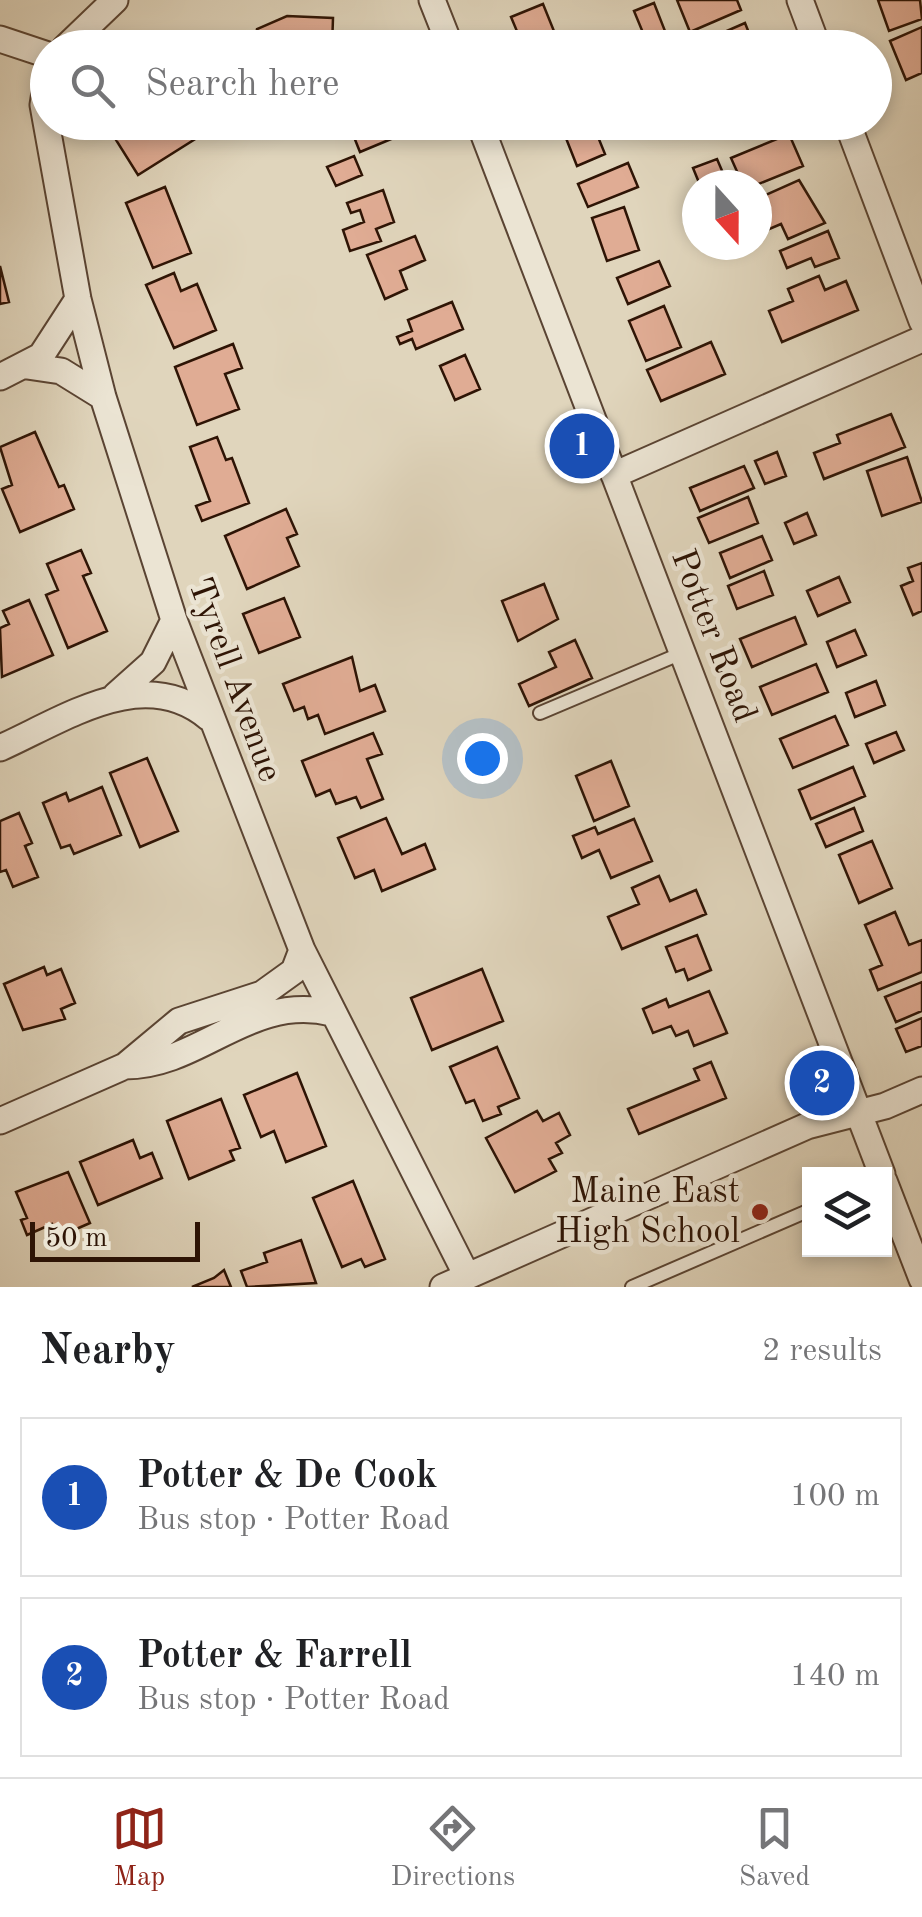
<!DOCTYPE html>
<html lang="en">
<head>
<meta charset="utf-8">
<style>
  :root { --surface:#fff; --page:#f6f6f6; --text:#202124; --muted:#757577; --line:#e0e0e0; --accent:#8f2418 }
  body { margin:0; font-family:"Old Standard TT",serif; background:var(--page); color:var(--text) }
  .controls { position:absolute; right:30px; bottom:30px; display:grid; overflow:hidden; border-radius:0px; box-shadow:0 5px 15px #0003 }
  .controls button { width:90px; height:90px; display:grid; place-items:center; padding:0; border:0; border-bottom:2px solid var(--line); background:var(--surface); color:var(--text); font:50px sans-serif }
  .compass { position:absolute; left:682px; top:170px; width:90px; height:90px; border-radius:50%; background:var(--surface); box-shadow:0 5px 15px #0003; rotate:159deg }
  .scale { position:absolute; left:30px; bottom:25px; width:170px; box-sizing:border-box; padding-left:10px; border:5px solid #2e1405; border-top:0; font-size:28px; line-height:35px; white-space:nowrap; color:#2e1405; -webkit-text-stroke:8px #ebe4d3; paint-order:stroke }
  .you { position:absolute; left:482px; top:758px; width:35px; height:35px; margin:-25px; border:8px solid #fff; border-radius:50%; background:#1a73e8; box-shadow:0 0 0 15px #1a73e833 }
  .badge { display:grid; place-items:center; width:65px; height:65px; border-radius:50%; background:var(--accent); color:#fff; font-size:32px; font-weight:700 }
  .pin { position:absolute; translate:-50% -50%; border:5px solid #fff; box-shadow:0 2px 10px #0006 }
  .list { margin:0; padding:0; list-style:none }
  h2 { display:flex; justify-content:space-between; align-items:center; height:130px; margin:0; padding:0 40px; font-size:42px }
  h2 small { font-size:32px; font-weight:400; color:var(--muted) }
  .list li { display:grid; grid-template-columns:65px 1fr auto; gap:30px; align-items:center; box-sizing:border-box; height:160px; margin:0 20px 20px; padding:0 20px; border:2px solid var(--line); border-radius:0px }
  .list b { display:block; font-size:38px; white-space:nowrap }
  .list p { margin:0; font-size:32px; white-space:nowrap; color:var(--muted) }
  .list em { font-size:32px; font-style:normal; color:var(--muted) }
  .icon { flex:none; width:55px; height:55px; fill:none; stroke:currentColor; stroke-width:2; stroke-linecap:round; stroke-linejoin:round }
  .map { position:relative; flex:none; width:922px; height:1287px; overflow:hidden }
  .search { position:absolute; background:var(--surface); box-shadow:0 5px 15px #0003; left:30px; right:30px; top:30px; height:110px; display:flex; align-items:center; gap:25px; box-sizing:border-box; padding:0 35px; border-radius:55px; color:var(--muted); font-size:38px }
  .sheet { height:490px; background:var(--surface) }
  nav { display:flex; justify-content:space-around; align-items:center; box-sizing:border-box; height:140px; border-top:2px solid var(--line); background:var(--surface); font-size:28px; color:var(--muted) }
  nav a { display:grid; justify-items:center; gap:5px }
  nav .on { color:var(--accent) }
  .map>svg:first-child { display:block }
</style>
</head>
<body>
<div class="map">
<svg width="922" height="1287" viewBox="0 0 922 1287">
  <rect width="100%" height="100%" fill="#e0d5bc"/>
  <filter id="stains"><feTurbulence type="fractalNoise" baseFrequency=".002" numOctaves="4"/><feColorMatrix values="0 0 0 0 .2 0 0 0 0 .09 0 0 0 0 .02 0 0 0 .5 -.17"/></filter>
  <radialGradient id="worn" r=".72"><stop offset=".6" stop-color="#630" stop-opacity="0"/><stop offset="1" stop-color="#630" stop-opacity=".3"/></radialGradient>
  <!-- building -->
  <path fill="#e0ac94" stroke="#2e1405" stroke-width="2.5" d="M677,0H737L741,10L690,32Z
    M878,0H920L922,19L889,31Z
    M654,3L665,31L646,40L634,11Z
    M543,4L558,41L543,48H524L511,17Z
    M287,16L333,18L332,48H237L256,36L257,29Z
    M745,23L755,48H693L692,46Z
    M922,27V73L906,80L890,41Z
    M145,122H218L219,124L138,175L116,140Z
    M361,122H390L396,137L360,152L350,127Z
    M604,122L606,128L596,132L605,154L577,166L560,123Z
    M737,122H779L743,137Z
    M789,134L803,166L756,185H743L731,158Z
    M354,156L362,175L336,186L327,167Z
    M717,159L726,180L700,185L693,168Z
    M628,163L638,187L588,207L578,184Z
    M799,180L825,223L788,239L781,224L760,233L757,199Z
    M165,187L191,253L153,268L126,203Z
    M383,190L394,222L376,229L381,241L350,251L343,230L364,222L360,210L351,213L347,203Z
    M624,207L639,250L607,261L592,218Z
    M828,231L839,258L815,267L811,258L787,268L780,251Z
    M415,236L425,260L400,271L407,289L385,299L367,255Z
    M659,261L670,286L628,304L617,278Z
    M0,266L9,302L0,304Z
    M174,273L181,291L197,284L216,330L174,348L146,285Z
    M819,276L825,290L846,281L858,310L782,342L769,311L793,301L788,289Z
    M452,302L463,329L416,349L412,339L400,344L397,337L412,331L408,320Z
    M664,306L681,347L646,361L629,321Z
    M711,342L725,374L661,401L647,370Z
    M233,344L242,368L225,374L239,409L197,425L175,367Z
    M465,355L480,389L455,400L440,366Z
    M891,414L905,447L824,479L814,453L840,443L837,435Z
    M35,432L59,487L64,485L74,509L20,532L2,489L12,485L0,447Z
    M217,437L226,460L232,458L249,503L202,521L196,506L210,501L190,447Z
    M777,452L786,476L765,484L755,461Z
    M907,457L922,502L882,516L867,471Z
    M744,466L754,488L700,511L690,488Z
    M748,497L758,523L709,543L698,518Z
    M286,509L297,534L287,538L299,566L247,589L225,536Z
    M807,513L816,535L794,544L785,523Z
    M762,536L772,560L730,578L720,553Z
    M81,550L91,573L83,576L107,631L68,648L46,595L58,590L47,564Z
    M922,563V611L913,615L901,586L913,581L908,568Z
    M764,571L773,595L737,609L728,586Z
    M839,577L850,602L818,616L807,591Z
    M544,584L558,619L518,641L502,601Z
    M284,598L300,637L259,653L243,614Z
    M29,600L53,655L2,677L0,628L9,624L3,611Z
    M795,617L806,644L752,667L740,639Z
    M855,630L866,655L837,667L827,642Z
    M575,640L592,678L529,706L519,684L556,667L549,652Z
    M352,657L360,691L375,685L385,711L325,734L318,715L308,719L304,707L294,711L283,684Z
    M816,664L828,692L772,715L760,687Z
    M876,681L885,705L855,717L846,693Z
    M835,716L848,745L793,768L780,739Z
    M896,732L904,750L874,763L866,744Z
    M373,733L382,754L367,759L383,799L361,808L356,797L336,804L330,790L316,796L302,761Z
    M147,758L178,831L140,847L110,773Z
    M611,761L629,806L594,821L576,776Z
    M853,767L865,796L811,819L799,790Z
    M102,787L121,835L74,854L70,845L61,848L43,803L66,793L69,801Z
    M854,808L863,831L826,847L816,824Z
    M19,813L32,843L25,846L38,877L13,887L6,870L0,872V821Z
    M386,818L402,854L425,844L435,869L382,891L374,870L355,878L338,838Z
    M634,819L652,861L611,878L599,850L582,858L573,836L595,827L598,834Z
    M872,841L892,888L859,903L839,855Z
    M659,876L670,901L696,890L706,914L622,949L608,917L639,904L632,888Z
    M895,912L909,945L922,940V972L878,990L870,970L882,965L865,925Z
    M697,935L711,970L688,980L684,969L676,972L666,947Z
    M44,967L47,975L61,969L75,1003L61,1009L65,1019L23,1030L4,984Z
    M482,969L503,1021L432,1050L411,998Z
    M922,982V1011L896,1022L885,997Z
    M709,991L727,1033L694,1046L688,1031L676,1036L671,1026L653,1033L643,1009L666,999L669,1007Z
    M922,1018V1046L906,1052L896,1029Z
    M497,1047L519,1098L498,1107L501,1114L483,1121L474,1100L466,1103L450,1067Z
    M711,1062L726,1098L639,1134L628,1109L699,1080L694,1069Z
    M297,1073L326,1146L286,1162L274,1131L261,1137L244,1095Z
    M221,1099L240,1148L230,1151L234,1160L189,1179L167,1121Z
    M537,1111L543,1121L559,1113L570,1135L556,1143L562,1153L549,1159L556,1171L515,1192L486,1138Z
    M133,1140L140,1158L152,1153L162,1178L98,1205L80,1162Z
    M68,1172L90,1223L58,1237L52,1224L27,1235L21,1220L27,1218L16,1192Z
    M353,1181L385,1259L365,1267L361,1259L342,1267L313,1198Z
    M301,1240L316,1283L247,1287L241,1271L267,1262L264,1253Z
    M224,1270L231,1287H192L214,1278Z"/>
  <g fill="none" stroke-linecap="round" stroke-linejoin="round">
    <defs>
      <path id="service" d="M540,713L682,653
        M632,1287L810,1210"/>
      <path id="minor" d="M432,0L451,48
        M800,0L818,48
        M0,39L48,55
        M65,48L115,0
        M48,73L43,105L78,299L103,397L174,620L302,950L467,1276
        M479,122L882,1174
        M847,122L922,321
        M27,366L61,371L103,397
        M0,377L41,356L78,299
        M614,475L922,339
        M116,695L153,662L174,620
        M0,748C65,719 144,663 209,718
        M125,1066C201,1066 249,993 332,1013
        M0,1121L125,1066L179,1021L262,994L294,971L302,950
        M884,1181L922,1279
        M443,1287L807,1126L885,1106L922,1090"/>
    </defs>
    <!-- service casing -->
    <use href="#service" stroke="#5a4433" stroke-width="16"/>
    <!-- minor casing -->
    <use href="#minor" stroke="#5a4433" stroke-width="29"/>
    <!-- service -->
    <use href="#service" stroke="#ebe4d3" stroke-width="12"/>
    <!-- minor -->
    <use href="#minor" stroke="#ebe4d3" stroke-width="25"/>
  </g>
  <!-- markers -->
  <circle fill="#8f2418" stroke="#ebe4d3" stroke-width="4" cx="760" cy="1212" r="10"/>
  <g text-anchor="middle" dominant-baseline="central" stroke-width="9" stroke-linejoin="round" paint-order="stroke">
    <!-- street labels -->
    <g font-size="35" fill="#2e1405" stroke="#ebe4d3">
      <text transform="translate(713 636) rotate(69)">Potter Road</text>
      <text transform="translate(234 680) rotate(70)">Tyrell Avenue</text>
    </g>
    <!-- poi labels -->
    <g font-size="35" fill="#2e1405" stroke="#ebe4d3" text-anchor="end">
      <text x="740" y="1192">Maine East<tspan x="740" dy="40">High School</tspan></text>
    </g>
  </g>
  <rect width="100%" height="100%" filter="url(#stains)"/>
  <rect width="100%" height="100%" fill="url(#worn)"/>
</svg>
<div class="controls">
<button><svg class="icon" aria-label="layers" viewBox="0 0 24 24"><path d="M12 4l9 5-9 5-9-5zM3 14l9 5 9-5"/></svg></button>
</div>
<svg class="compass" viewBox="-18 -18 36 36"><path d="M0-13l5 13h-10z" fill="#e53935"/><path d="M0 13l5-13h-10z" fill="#757577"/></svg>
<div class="scale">50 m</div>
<div class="you"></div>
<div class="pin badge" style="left:582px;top:446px;background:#1a4fb4">1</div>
<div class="pin badge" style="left:822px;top:1083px;background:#1a4fb4">2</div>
<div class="search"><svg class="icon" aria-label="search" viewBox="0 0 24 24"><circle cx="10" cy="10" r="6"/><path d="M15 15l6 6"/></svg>Search here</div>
</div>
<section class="sheet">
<h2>Nearby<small>2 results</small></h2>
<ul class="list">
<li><span class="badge" style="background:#1a4fb4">1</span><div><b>Potter &amp; De Cook</b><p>Bus stop · Potter Road</p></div><em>100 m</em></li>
<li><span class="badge" style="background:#1a4fb4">2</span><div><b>Potter &amp; Farrell</b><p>Bus stop · Potter Road</p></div><em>140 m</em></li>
</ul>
</section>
<nav>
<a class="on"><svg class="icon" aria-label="map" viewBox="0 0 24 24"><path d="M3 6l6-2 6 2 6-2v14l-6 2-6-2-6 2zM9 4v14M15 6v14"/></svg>Map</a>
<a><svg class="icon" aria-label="directions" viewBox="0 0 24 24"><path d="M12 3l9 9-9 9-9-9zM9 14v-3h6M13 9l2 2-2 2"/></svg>Directions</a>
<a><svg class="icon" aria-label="saved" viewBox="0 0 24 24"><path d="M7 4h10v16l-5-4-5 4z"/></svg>Saved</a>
</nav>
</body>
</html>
